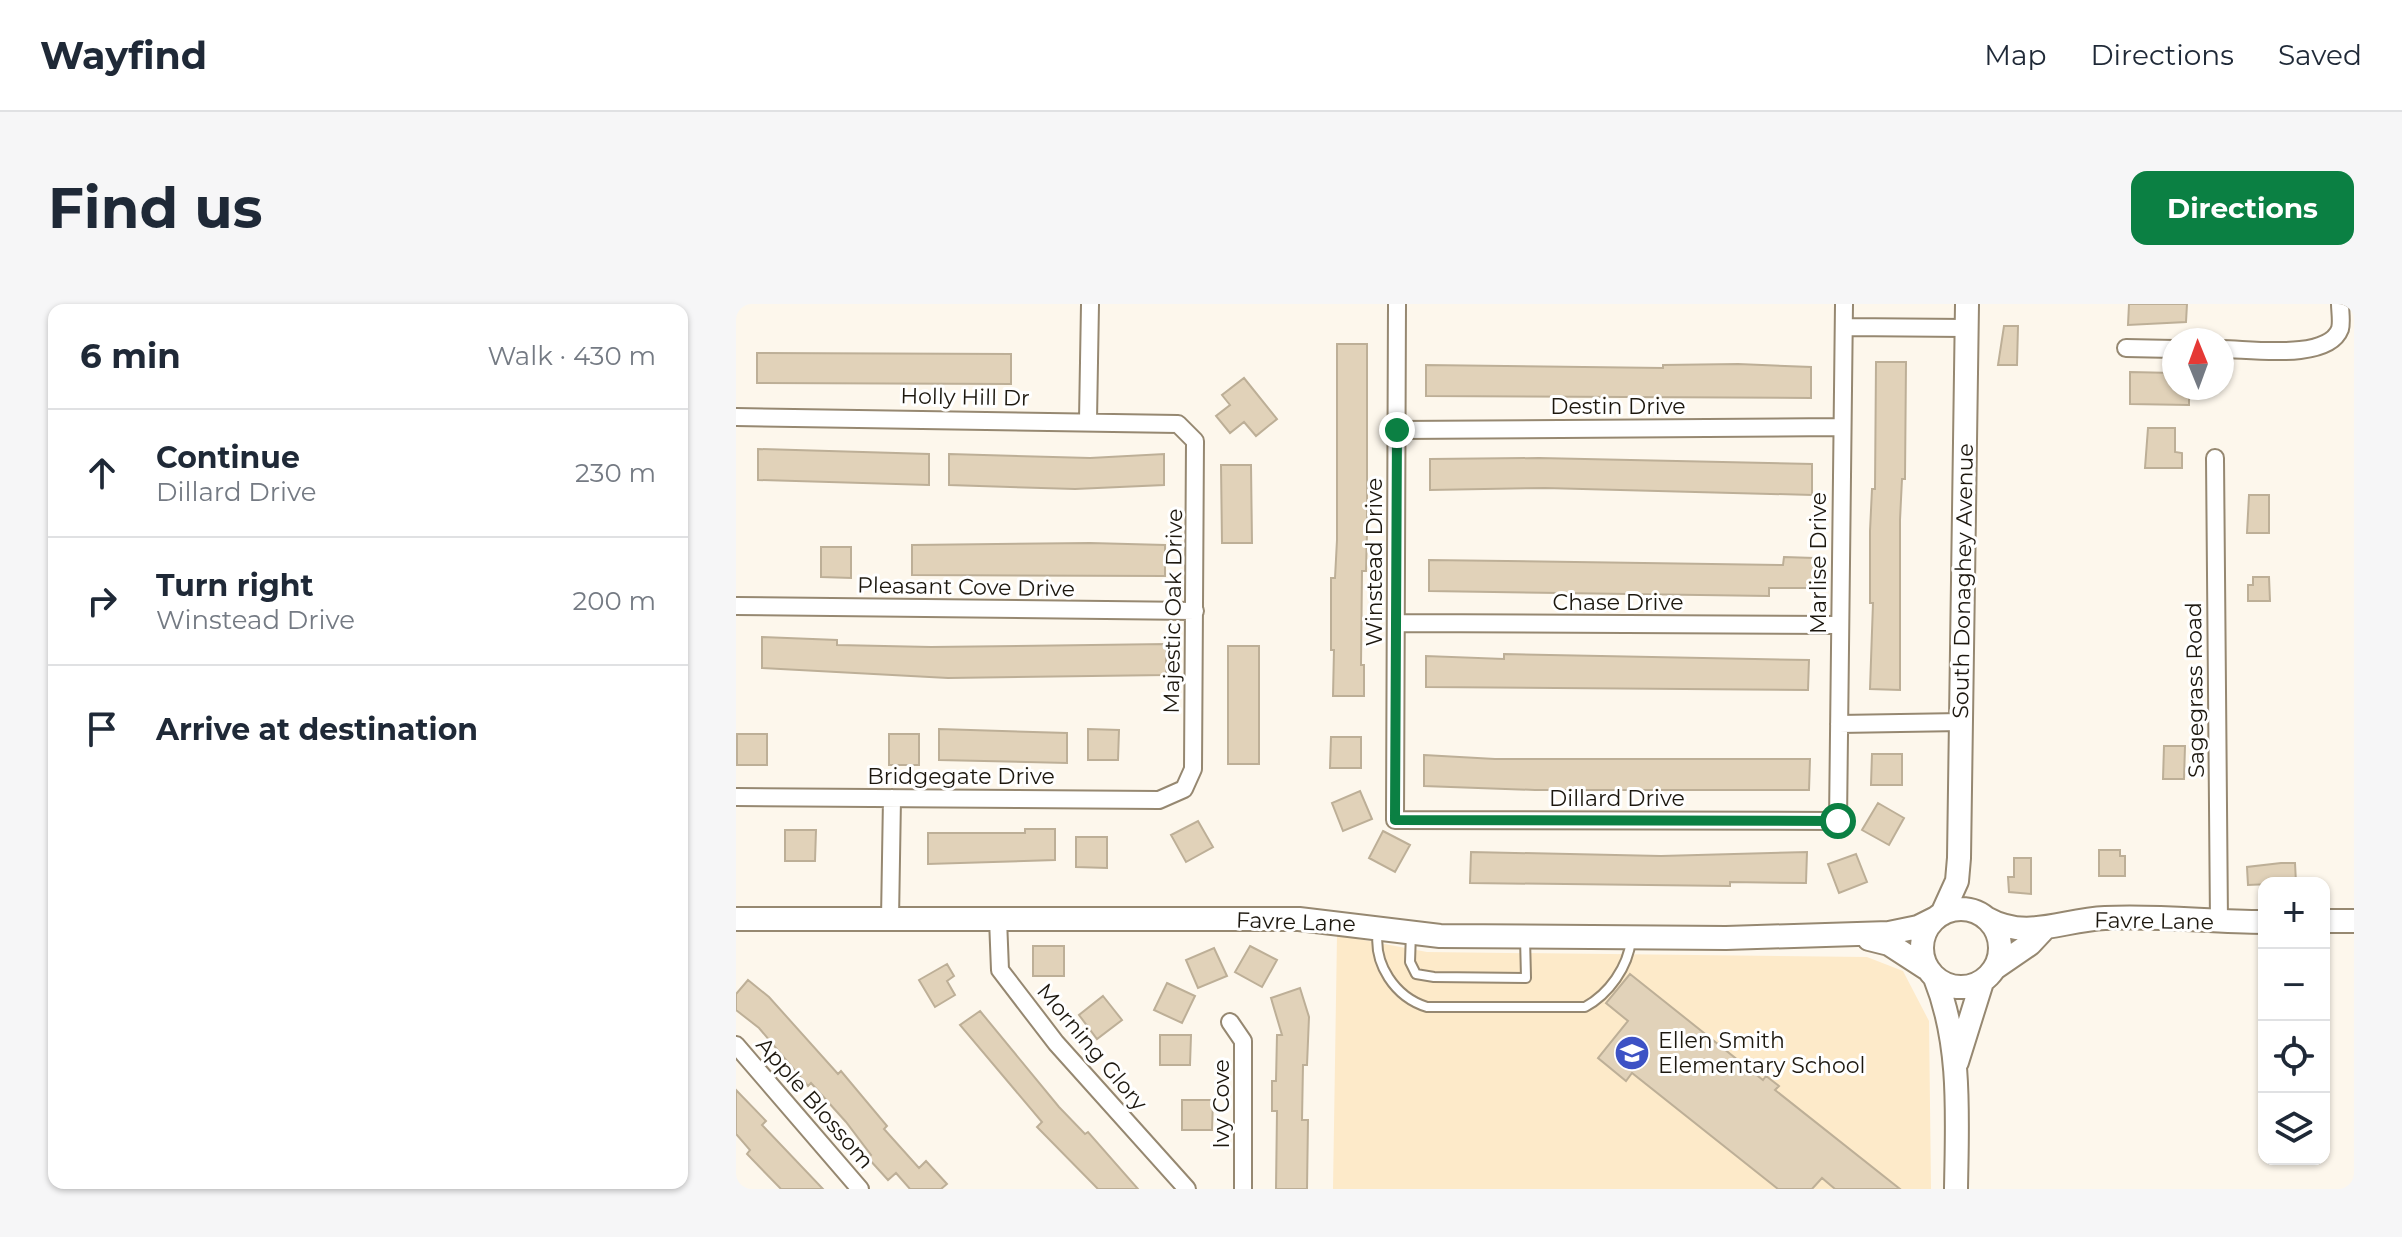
<!DOCTYPE html>
<html lang="en">
<head>
<meta charset="utf-8">
<style>
  :root { --surface:#fff; --page:#f6f6f7; --text:#1f2937; --muted:#747a83; --line:#e0e1e3; --accent:#0b8043 }
  body { margin:0; font-family:Montserrat,sans-serif; background:var(--page); color:var(--text) }
  .controls { position:absolute; right:24px; bottom:24px; display:grid; overflow:hidden; border-radius:16px; box-shadow:0 2px 6px #0004 }
  .controls button { width:72px; height:72px; display:grid; place-items:center; padding:0; border:0; border-bottom:2px solid var(--line); background:var(--surface); color:var(--text); font:40px sans-serif }
  .compass { position:absolute; left:1426px; top:24px; width:72px; height:72px; border-radius:50%; background:var(--surface); box-shadow:0 2px 6px #0004; rotate:359deg }
  .stop { position:absolute; width:24px; height:24px; margin:-18px; border:6px solid #0b8043; border-radius:50%; background:#fff }
  .stop.end { background:#0b8043; border-color:#fff; box-shadow:0 2px 8px #0008 }
  .list { margin:0; padding:0; list-style:none }
  h2 { display:flex; justify-content:space-between; align-items:center; height:104px; margin:0; padding:0 32px; font-size:34px }
  h2 small { font-size:26px; font-weight:400; color:var(--muted) }
  .list li { display:grid; grid-template-columns:52px 1fr auto; gap:24px; align-items:center; box-sizing:border-box; height:128px; padding:0 32px; border-top:2px solid var(--line) }
  .list b { display:block; font-size:30px; white-space:nowrap }
  .list p { margin:0; font-size:26px; white-space:nowrap; color:var(--muted) }
  .list em { font-size:26px; font-style:normal; color:var(--muted) }
  .icon { flex:none; width:44px; height:44px; fill:none; stroke:currentColor; stroke-width:2; stroke-linecap:round; stroke-linejoin:round }
  .map { position:relative; flex:none; width:1618px; height:885px; overflow:hidden; border-radius:16px }
  header { display:flex; align-items:center; gap:48px; box-sizing:border-box; height:112px; padding:0 40px; background:var(--surface); border-bottom:2px solid var(--line) }
  header strong { font-size:38px }
  nav { display:flex; gap:44px; margin-inline-start:auto; font-size:28px }
  .intro { display:flex; align-items:center; justify-content:space-between; box-sizing:border-box; height:192px; padding:0 48px }
  h1 { margin:0; font-size:56px }
  .button { padding:20px 36px; border-radius:16px; background:var(--accent); color:#fff; font-size:28px; font-weight:700 }
  main { display:flex; gap:48px; padding:0 48px }
  aside { flex:1; background:var(--surface); border-radius:16px; box-shadow:0 2px 6px #0004 }
  .map>svg:first-child { display:block }
</style>
</head>
<body>
<header>
<strong>Wayfind</strong>
<nav><a>Map</a><a>Directions</a><a>Saved</a></nav>
</header>
<div class="intro"><h1>Find us</h1><a class="button">Directions</a></div>
<main>
<aside>
<h2>6 min<small>Walk · 430 m</small></h2>
<ul class="list">
<li><svg class="icon" aria-label="ahead" viewBox="0 0 24 24"><path d="M12 20V5M6 11l6-6 6 6"/></svg><div><b>Continue</b><p>Dillard Drive</p></div><em>230 m</em></li>
<li><svg class="icon" aria-label="right" viewBox="0 0 24 24"><path d="M7 20v-9h11M14 6l5 5-5 5"/></svg><div><b>Turn right</b><p>Winstead Drive</p></div><em>200 m</em></li>
<li><svg class="icon" aria-label="arrive" viewBox="0 0 24 24"><path d="M6 21V4h12l-3 4 3 4H6"/></svg><div><b>Arrive at destination</b></div></li>
</ul>
</aside>
<div class="map">
<svg width="1618" height="885" viewBox="0 0 1618 885">
  <rect width="100%" height="100%" fill="#fdf7ec"/>
  <!-- built -->
  <path fill="#fdeac9" d="M601,631L691,648L1131,653L1167,667L1193,717L1195,885H597Z"/>
  <!-- building -->
  <path fill="#e1d2b9" stroke="#bdaf97" stroke-width="2" d="M1393,0H1451L1450,18L1392,21Z
    M1268,22H1282L1281,61H1262Z
    M601,40H631V228L630,267H626L625,361H628V392H597L598,346H595V274H599L601,236Z
    M21,49L275,50V80L21,79Z
    M1140,58H1170L1169,175H1166L1164,216V386L1134,385L1137,299H1134V227L1136,185H1139Z
    M1002,60L1075,63V94L690,92V61L927,64V61Z
    M1394,68L1438,69V84H1453V101L1394,100Z
    M508,74L541,115L520,132L508,118L494,129L480,112L494,101L486,91Z
    M1412,124H1439V148L1446,149V164H1409Z
    M22,145L193,150V181L22,176Z
    M213,150L354,154L428,150V181L339,185L213,181Z
    M803,154L1076,160V191L809,184L694,186V155Z
    M485,161H515L516,239H486Z
    M1513,191H1533V229H1511Z
    M354,239L429,241V272L176,271V241Z
    M85,243H115V274L85,273Z
    M1048,253L1078,254V284H1033V292L693,287V256L1047,261Z
    M1517,273H1533L1534,297H1512V281H1517Z
    M26,333L101,336V341L195,343L430,340V371L212,374L26,364Z
    M492,342H523V460H492Z
    M768,350L1073,356L1072,386L690,383V352L768,355Z
    M203,425L331,429V459L203,456Z
    M352,425L383,426L382,456H352Z
    M1,430H31V461H1Z
    M153,430H183V461H153Z
    M595,433H625V464H594Z
    M1428,442H1449L1448,475H1427Z
    M1136,450H1166V481H1135Z
    M688,451L759,455H1074L1073,486H799L688,482Z
    M624,487L636,515L607,527L596,499Z
    M1142,499L1168,514L1153,541L1126,526Z
    M462,517L477,543L450,558L435,531Z
    M289,525H319V556L192,560V529H289Z
    M49,526H80L79,557H49Z
    M647,527L674,541L659,568L633,554Z
    M340,533H371V564L340,563Z
    M1363,546H1384V552H1389V572H1363Z
    M735,548L925,552L1071,548L1070,579L994,578V582L734,579Z
    M1120,550L1131,578L1103,589L1092,560Z
    M1278,554H1295V590L1273,588L1272,573H1278Z
    M1545,559H1559L1560,579L1512,581L1511,563Z
    M297,642H328V672H297Z
    M514,642L541,656L526,683L499,668Z
    M478,644L491,672L462,684L450,656Z
    M211,660L218,672L211,677L219,691L199,703L183,676Z
    M894,670L1027,776L1030,772L1043,782L1039,786L1164,885H1099L1086,874L1076,885H1042L896,769L890,777L862,754L892,717L870,699Z
    M12,676L33,693L102,770L105,767L151,822L148,825L183,864L190,857L211,880L205,885H174L160,869L152,876L132,854L135,851L110,818L75,779L72,782L23,724L0,706V690Z
    M431,679L459,692L446,719L418,706Z
    M564,684L573,713L571,761H567L566,816H572L571,885H540L541,807H536V777H540L541,731H546L535,694Z
    M367,692L386,716L361,735L343,711Z
    M244,707L323,803L349,830L352,828L402,885H362L301,823L306,818L224,721Z
    M424,731H455L454,761H424Z
    M0,786L30,817L26,821L87,885H45L11,850L14,846L0,830Z
    M446,796H477L476,826H446Z"/>
  <g fill="none" stroke-linecap="round" stroke-linejoin="round">
    <defs>
      <path id="lane" d="M642,627C637,660 659,693 691,703H849C873,690 892,663 895,636
        M675,628L674,658L680,670L698,673L790,674L789,634"/>
      <path id="street" d="M661,0L659,516L1102,517L1108,0
        M1108,23L1230,24
        M1390,44L1438,45
        M1486,45C1514,45 1592,57 1604,25C1606,18 1604,7 1604,0
        M0,113L442,120L459,137L457,465L448,485L423,496L0,493
        M352,116L354,0
        M661,126L1104,123
        M1479,154L1483,618
        M0,302L459,307
        M660,319L1104,321
        M1103,420L1226,418
        M154,615L156,494
        M262,615L264,666L320,739L451,885
        M494,718L507,737V885
        M0,741L124,885"/>
      <path id="secondary" d="M1186 644a39 39 0 1 1 78 0a39 39 0 1 1-78 0Z
        M1206,610L1221,577L1223,554L1231,0
        M1250,614C1291,637 1325,616 1369,614C1421,611 1475,618 1528,618
        M0,615H563L704,632L990,634L1153,629L1182,623L1200,614
        M1588,617H1618
        M1133,635L1153,640L1190,664
        M1259,664L1294,640L1308,625
        M1199,674C1226,741 1221,815 1220,885
        M1221,758L1246,678"/>
    </defs>
    <!-- lane casing -->
    <use href="#lane" stroke="#968871" stroke-width="12"/>
    <!-- street casing -->
    <use href="#street" stroke="#968871" stroke-width="20"/>
    <!-- secondary casing -->
    <use href="#secondary" stroke="#968871" stroke-width="26"/>
    <!-- lane -->
    <use href="#lane" stroke="#fff" stroke-width="8"/>
    <!-- street -->
    <use href="#street" stroke="#fff" stroke-width="16"/>
    <!-- secondary -->
    <use href="#secondary" stroke="#fff" stroke-width="22"/>
  </g>
  <g fill="none" stroke-linecap="round" stroke-linejoin="round">
    <!-- route -->
    <path stroke="#0b8043" stroke-width="10" d="M661,126L659,516L1102,517"/>
  </g>
  <!-- icons -->
  <defs>
    <symbol id="school-disc" viewBox="-11 -11 22 22"><circle r="9.5" fill="#3d52c5" stroke="#fff"/><path d="M0-5L7-2L0 1L-7-2ZM-4 1L0 2.5L4 1V4Q0 6-4 4Z" fill="#fff"/></symbol>
  </defs>
  <g fill-rule="evenodd">
    <use href="#school-disc" x="876" y="729" width="40" height="40"/>
  </g>
  <g text-anchor="middle" dominant-baseline="central" stroke-width="6" stroke-linejoin="round" paint-order="stroke">
    <!-- street labels -->
    <g font-size="22" fill="#1d180f" stroke="#fff">
      <text transform="translate(229 93) rotate(1)">Holly Hill Dr</text>
      <text x="882" y="102">Destin Drive</text>
      <text transform="translate(638 258) rotate(-90)">Winstead Drive</text>
      <text transform="translate(1082 259) rotate(-90)">Marlise Drive</text>
      <text transform="translate(1227 277) rotate(-89)">South Donaghey Avenue</text>
      <text transform="translate(230 283) rotate(1)">Pleasant Cove Drive</text>
      <text x="882" y="298">Chase Drive</text>
      <text transform="translate(437 307) rotate(-89)">Majestic Oak Drive</text>
      <text transform="translate(1459 386) rotate(-91)">Sagegrass Road</text>
      <text x="225" y="472">Bridgegate Drive</text>
      <text x="881" y="494">Dillard Drive</text>
      <text transform="translate(1418 617) rotate(1)">Favre Lane</text>
      <text transform="translate(560 618) rotate(2)">Favre Lane</text>
      <text transform="translate(356 743) rotate(50)">Morning Glory</text>
      <text transform="translate(79 799) rotate(49)">Apple Blossom</text>
      <text transform="translate(485 800) rotate(-90)">Ivy Cove</text>
    </g>
    <!-- poi labels -->
    <g font-size="22" fill="#1d180f" stroke="#fff" text-anchor="start">
      <text x="922" y="736">Ellen Smith<tspan x="922" dy="25">Elementary School</tspan></text>
    </g>
  </g>
</svg>
<div class="controls">
<button>+</button>
<button>−</button>
<button><svg class="icon" aria-label="locate" viewBox="0 0 24 24"><circle cx="12" cy="12" r="6"/><path d="M12 2v4M12 18v4M2 12h4M18 12h4"/></svg></button>
<button><svg class="icon" aria-label="layers" viewBox="0 0 24 24"><path d="M12 4l9 5-9 5-9-5zM3 14l9 5 9-5"/></svg></button>
</div>
<svg class="compass" viewBox="-18 -18 36 36"><path d="M0-13l5 13h-10z" fill="#e53935"/><path d="M0 13l5-13h-10z" fill="#747a83"/></svg>
<div class="stop" style="left:1102px;top:517px"></div>
<div class="stop end" style="left:661px;top:126px"></div>
</div>
</main>
</body>
</html>
